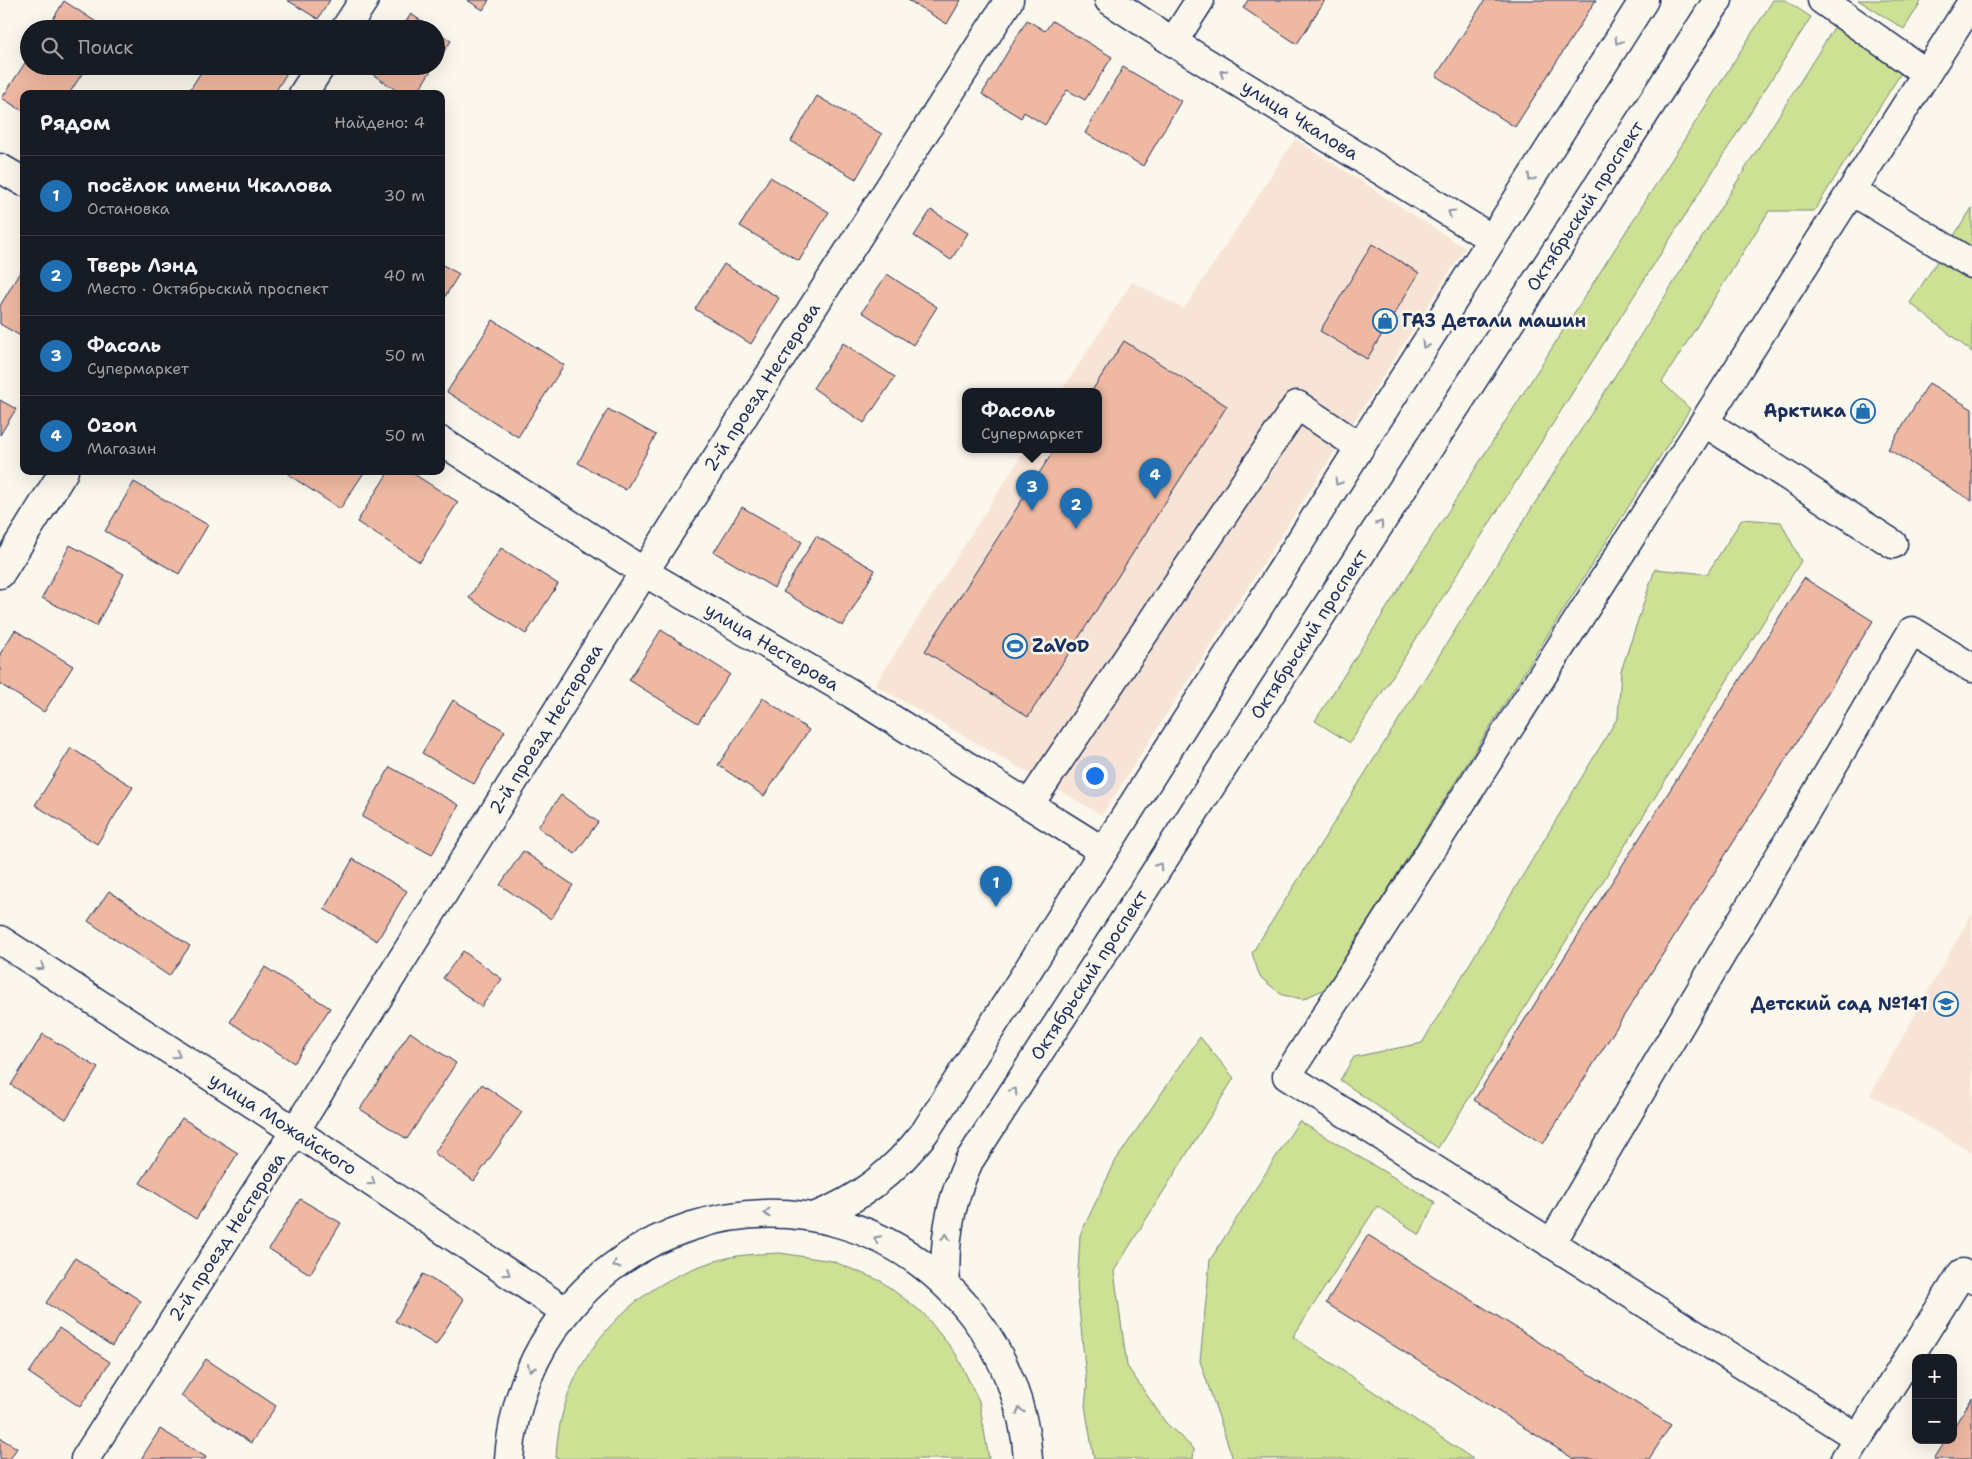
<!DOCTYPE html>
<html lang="ru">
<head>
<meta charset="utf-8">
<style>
  :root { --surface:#171b24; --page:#242831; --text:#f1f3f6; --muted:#9ea1a6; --line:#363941; --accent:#1f6fb2 }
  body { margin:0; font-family:"Shantell Sans",sans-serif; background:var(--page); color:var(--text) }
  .controls { position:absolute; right:15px; bottom:15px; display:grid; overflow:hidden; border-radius:10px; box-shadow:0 5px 20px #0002 }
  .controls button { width:45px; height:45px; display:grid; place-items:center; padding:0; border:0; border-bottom:1px solid var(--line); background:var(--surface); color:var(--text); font:25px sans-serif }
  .you { position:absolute; left:1094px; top:775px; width:18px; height:18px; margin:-12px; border:4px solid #fff; border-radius:50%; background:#1a73e8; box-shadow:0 0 0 8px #1a73e833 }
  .badge { display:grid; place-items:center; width:32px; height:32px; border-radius:50%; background:var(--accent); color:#fff; font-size:16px; font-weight:700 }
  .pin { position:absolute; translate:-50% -41px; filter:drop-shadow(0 1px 2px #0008) }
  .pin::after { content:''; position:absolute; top:26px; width:18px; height:15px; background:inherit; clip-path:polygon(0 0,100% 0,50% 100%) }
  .popup { position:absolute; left:962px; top:388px; width:140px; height:65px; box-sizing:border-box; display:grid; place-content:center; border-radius:10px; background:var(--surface); filter:drop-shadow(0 1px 4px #0005); font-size:16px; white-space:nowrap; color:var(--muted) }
  .popup b { font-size:19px; color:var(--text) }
  .popup::after { content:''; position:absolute; left:50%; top:100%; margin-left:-10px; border:10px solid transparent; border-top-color:var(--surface) }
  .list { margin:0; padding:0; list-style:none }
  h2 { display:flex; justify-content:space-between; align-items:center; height:65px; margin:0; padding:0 20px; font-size:21px }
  h2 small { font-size:16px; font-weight:400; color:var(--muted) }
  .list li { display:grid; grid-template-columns:32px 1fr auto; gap:15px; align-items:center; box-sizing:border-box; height:80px; padding:0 20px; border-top:1px solid var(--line) }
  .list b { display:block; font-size:19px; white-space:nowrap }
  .list p { margin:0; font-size:16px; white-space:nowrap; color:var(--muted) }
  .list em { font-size:16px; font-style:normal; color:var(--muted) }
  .icon { flex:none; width:28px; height:28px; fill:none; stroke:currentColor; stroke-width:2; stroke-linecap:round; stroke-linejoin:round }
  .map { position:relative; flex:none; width:1972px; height:1459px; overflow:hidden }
  .search { position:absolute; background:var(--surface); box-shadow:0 5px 20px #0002; left:20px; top:20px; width:425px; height:55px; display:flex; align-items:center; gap:12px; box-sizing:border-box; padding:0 18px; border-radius:28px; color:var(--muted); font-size:19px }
  .panel { position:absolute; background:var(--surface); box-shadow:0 5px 20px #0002; left:20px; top:90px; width:425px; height:385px; border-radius:10px }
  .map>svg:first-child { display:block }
</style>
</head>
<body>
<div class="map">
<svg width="1972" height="1459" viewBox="0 0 1972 1459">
  <rect width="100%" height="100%" fill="#fbf7ec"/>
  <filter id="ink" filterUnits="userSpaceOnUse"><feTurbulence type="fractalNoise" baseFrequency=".02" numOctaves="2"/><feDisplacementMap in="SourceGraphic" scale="10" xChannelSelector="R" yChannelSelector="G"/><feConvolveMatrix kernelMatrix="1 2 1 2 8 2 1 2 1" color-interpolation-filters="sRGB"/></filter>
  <g filter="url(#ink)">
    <!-- built -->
    <path fill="#f7e4d6" d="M1295,139L1465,248L1102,815L875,685L1025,450H1098V392H1061L1132,282L1184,309Z
      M1972,913V1152L1870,1095Z"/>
    <!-- green -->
    <path fill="#cde094" stroke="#748879" d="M1773,0H1785L1811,17L1350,743L1315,721Z
      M1858,0H1922L1904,29Z
      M1835,26L1901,73L1814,211H1769L1662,382L1690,409L1325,989L1303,999L1282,995L1260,977L1252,953Z
      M1972,208V352L1910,303Z
      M1742,519L1781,522L1801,561L1438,1148L1340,1080L1354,1057L1422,1043L1618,717L1621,671L1655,569L1707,574Z
      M1200,1037L1234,1078L1114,1271L1127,1366L1166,1423L1194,1449L1193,1459H1094L1085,1406L1087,1387L1077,1288L1080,1235L1116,1160Z
      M1299,1121L1435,1202L1420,1235L1377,1206L1293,1337L1473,1459H1233L1200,1361L1210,1260Z
      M780,1253L832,1261L881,1281L923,1313L956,1354L979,1401L989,1459H556C559,1360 632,1280 727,1258C744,1254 763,1254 780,1253Z"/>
    <!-- building -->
    <path fill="#eeb8a2" stroke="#1b2f5e" d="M287,0H330L318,19Z
      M467,0H489L483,10Z
      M908,0H961L947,24Z
      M1248,0H1325L1297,44L1243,8Z
      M1485,0H1596L1515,127L1436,76Z
      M64,1L107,29H47Z
      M411,14L433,29H401Z
      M1027,20L1045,31L1052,21L1112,57L1085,100L1067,90L1045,125L1024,112L1021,118L982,94Z
      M436,31L451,41L436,63Z
      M29,57V66H87L69,94H24V112L2,98Z
      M205,66H291L274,94H187Z
      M377,66H434L416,94H402L372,74Z
      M1123,67L1181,101L1143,166L1085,133Z
      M817,96L882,134L856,179L791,141Z
      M770,177L829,212L799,261L740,226Z
      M931,210L968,233L951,260L914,236Z
      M1372,244L1419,273L1367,359L1320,331Z
      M441,264L459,274L441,303Z
      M724,264L779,298L751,344L695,309Z
      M24,265V338L0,324V306Z
      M887,274L937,307L913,345L862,312Z
      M493,320L564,365L518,437L447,392Z
      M1124,341L1227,406L1028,717L925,651L1054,450H1098V392H1091Z
      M843,343L895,377L864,423L813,388Z
      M1929,383L1972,409V501L1888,449Z
      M0,400L16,409L0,435Z
      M608,409L656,435L626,490L578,463Z
      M291,471H365L340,509L289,475Z
      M389,471H409L458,502L420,562L357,522Z
      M134,482L208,525L179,574L105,531Z
      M742,507L802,542L774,588L714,552Z
      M816,536L875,570L843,626L783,592Z
      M70,545L124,574L96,626L42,598Z
      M501,548L558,584L526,634L469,598Z
      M1804,578L1873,621L1543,1144L1474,1100Z
      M15,630L73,666L44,712L0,684V654Z
      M661,630L730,674L698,723L629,680Z
      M763,698L809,730L764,796L718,765Z
      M453,700L505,731L474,784L422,753Z
      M71,748L133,787L97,844L35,805Z
      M390,767L459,805L432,855L362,817Z
      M561,795L598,822L575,854L538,827Z
      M523,851L573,885L551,919L500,885Z
      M353,859L407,891L377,941L324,909Z
      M109,891L190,946L169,976L88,921Z
      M463,951L502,979L481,1007L443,978Z
      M265,967L330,1008L294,1063L230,1022Z
      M410,1032L456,1063L407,1139L360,1109Z
      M43,1034L98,1068L66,1119L11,1085Z
      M482,1084L522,1112L474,1181L434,1153Z
      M182,1118L238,1153L196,1219L140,1183Z
      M300,1199L341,1223L310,1274L269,1249Z
      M1368,1235L1671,1425L1649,1459H1574L1326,1303Z
      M75,1258L141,1301L112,1346L46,1303Z
      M423,1274L464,1299L436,1345L395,1321Z
      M59,1328L110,1362L80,1407L29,1373Z
      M206,1359L276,1406L251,1443L181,1396Z
      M1972,1398V1459H1934L1946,1440H1953V1428Z
      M160,1429L206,1457L205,1459H141Z
      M0,1438L17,1448L10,1459H0Z"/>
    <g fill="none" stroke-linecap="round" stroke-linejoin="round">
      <defs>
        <path id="minor" d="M1109,0L1173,42L1492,239
          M1822,0L1926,73
          M345,29L364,0
          M1173,42L1200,0
          M303,94L321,66
          M0,168L24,182
          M1852,191L1972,264
          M1704,422L1893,544
          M441,441L644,572L852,694L1103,851
          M0,574L64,471
          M1029,805L1297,405L1360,447
          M1551,1244L1912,631L1972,668
          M1858,1438L1287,1076L1972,2
          M85,1459L295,1131L644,572L1009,0
          M1845,1459L1962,1273L1972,1279"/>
        <path id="major" d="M0,940L295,1131L565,1311
          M816,1216C861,1199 896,1170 925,1132L1644,0
          M946,1285C943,1241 950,1201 969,1161L1718,0
          M509,1459C527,1222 822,1124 972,1314C1004,1355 1025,1407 1028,1459"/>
      </defs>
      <!-- minor casing -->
      <use href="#minor" stroke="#1b2f5e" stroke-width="31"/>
      <!-- major casing -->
      <use href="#major" stroke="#1b2f5e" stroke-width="31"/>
      <!-- minor -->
      <use href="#minor" stroke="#fbf7ec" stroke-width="28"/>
      <!-- major -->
      <use href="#major" stroke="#fbf7ec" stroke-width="28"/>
    </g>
    <!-- one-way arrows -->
    <defs><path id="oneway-chevron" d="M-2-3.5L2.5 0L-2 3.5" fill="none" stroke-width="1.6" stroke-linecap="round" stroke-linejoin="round" transform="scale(1.25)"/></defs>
    <g stroke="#8b93a5">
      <use href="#oneway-chevron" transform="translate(1618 41) rotate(122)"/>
      <use href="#oneway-chevron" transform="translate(1223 73) rotate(-148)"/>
      <use href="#oneway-chevron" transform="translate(1531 178) rotate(122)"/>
      <use href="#oneway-chevron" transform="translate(1451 213) rotate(-148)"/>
      <use href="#oneway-chevron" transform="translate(1425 345) rotate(122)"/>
      <use href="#oneway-chevron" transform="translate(1338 482) rotate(122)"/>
      <use href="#oneway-chevron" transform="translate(1380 524) rotate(-57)"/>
      <use href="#oneway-chevron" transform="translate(1159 866) rotate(-57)"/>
      <use href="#oneway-chevron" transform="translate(41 967) rotate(33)"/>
      <use href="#oneway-chevron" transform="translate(177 1055) rotate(33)"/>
      <use href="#oneway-chevron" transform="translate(1014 1091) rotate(-57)"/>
      <use href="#oneway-chevron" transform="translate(372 1182) rotate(34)"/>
      <use href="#oneway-chevron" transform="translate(767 1213) rotate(179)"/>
      <use href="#oneway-chevron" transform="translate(946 1237) rotate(-84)"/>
      <use href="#oneway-chevron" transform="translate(877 1239) rotate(-153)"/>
      <use href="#oneway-chevron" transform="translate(616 1265) rotate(145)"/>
      <use href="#oneway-chevron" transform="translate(507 1273) rotate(34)"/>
      <use href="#oneway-chevron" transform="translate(531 1368) rotate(114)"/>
      <use href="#oneway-chevron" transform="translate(1020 1411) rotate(-106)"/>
    </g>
  </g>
  <!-- icons -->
  <defs>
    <symbol id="shop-ring" viewBox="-11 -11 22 22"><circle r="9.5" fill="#fbf7ec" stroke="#1f6fb2" stroke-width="1.5"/><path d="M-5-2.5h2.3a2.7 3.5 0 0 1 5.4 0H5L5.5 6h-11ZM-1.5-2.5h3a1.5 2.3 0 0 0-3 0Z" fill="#1f6fb2"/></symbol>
    <symbol id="stadium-ring" viewBox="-11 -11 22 22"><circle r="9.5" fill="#fbf7ec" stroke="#1f6fb2" stroke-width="1.5"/><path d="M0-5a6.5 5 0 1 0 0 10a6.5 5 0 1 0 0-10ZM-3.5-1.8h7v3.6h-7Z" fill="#1f6fb2"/></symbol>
    <symbol id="school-ring" viewBox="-11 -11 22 22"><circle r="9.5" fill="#fbf7ec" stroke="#1f6fb2" stroke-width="1.5"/><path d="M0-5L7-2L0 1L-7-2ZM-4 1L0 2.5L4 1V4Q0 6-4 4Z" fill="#1f6fb2"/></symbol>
  </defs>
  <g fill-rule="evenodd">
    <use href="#shop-ring" x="1371" y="307" width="28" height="28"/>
    <use href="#shop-ring" x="1849" y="397" width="28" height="28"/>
    <use href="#stadium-ring" x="1001" y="632" width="28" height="28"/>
    <use href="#school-ring" x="1932" y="990" width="28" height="28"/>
  </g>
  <g text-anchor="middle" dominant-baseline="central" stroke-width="5" stroke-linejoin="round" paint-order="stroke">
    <!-- street labels -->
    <g font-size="18" fill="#1b2f5e" stroke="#fbf7ec">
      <text transform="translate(1300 120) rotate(32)">улица Чкалова</text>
      <text transform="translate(1585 206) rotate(-57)">Октябрьский проспект</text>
      <text transform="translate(762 387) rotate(-57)">2-й проезд Нестерова</text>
      <text transform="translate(1309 634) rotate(-57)">Октябрьский проспект</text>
      <text transform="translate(772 647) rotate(31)">улица Нестерова</text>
      <text transform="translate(546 729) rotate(-58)">2-й проезд Нестерова</text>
      <text transform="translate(1089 975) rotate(-57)">Октябрьский проспект</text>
      <text transform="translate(283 1124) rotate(33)">улица Можайского</text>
      <text transform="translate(227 1237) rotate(-57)">2-й проезд Нестерова</text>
    </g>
    <!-- poi labels -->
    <g font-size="18" font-weight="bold" fill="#1b2f5e" stroke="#fbf7ec" text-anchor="start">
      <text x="1402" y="321">ГАЗ Детали машин</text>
      <text x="1846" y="411" text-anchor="end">Арктика</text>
      <text x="1032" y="646">ZaVoD</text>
      <text x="1928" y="1004" text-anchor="end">Детский сад №141</text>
    </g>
  </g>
</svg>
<div class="controls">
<button>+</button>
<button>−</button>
</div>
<div class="you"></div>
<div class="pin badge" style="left:996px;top:907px">1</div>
<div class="pin badge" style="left:1076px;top:529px">2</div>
<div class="pin badge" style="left:1032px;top:511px">3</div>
<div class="popup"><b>Фасоль</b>Супермаркет</div>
<div class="pin badge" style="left:1155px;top:499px">4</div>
<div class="search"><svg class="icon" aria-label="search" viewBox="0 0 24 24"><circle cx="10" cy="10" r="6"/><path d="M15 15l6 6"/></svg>Поиск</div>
<section class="panel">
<h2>Рядом<small>Найдено: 4</small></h2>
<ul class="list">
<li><span class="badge">1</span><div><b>посёлок имени Чкалова</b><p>Остановка</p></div><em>30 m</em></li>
<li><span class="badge">2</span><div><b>Тверь Лэнд</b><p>Место · Октябрьский проспект</p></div><em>40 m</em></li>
<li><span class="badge">3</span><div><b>Фасоль</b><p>Супермаркет</p></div><em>50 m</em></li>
<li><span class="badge">4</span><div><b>Ozon</b><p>Магазин</p></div><em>50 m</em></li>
</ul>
</section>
</div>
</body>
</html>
